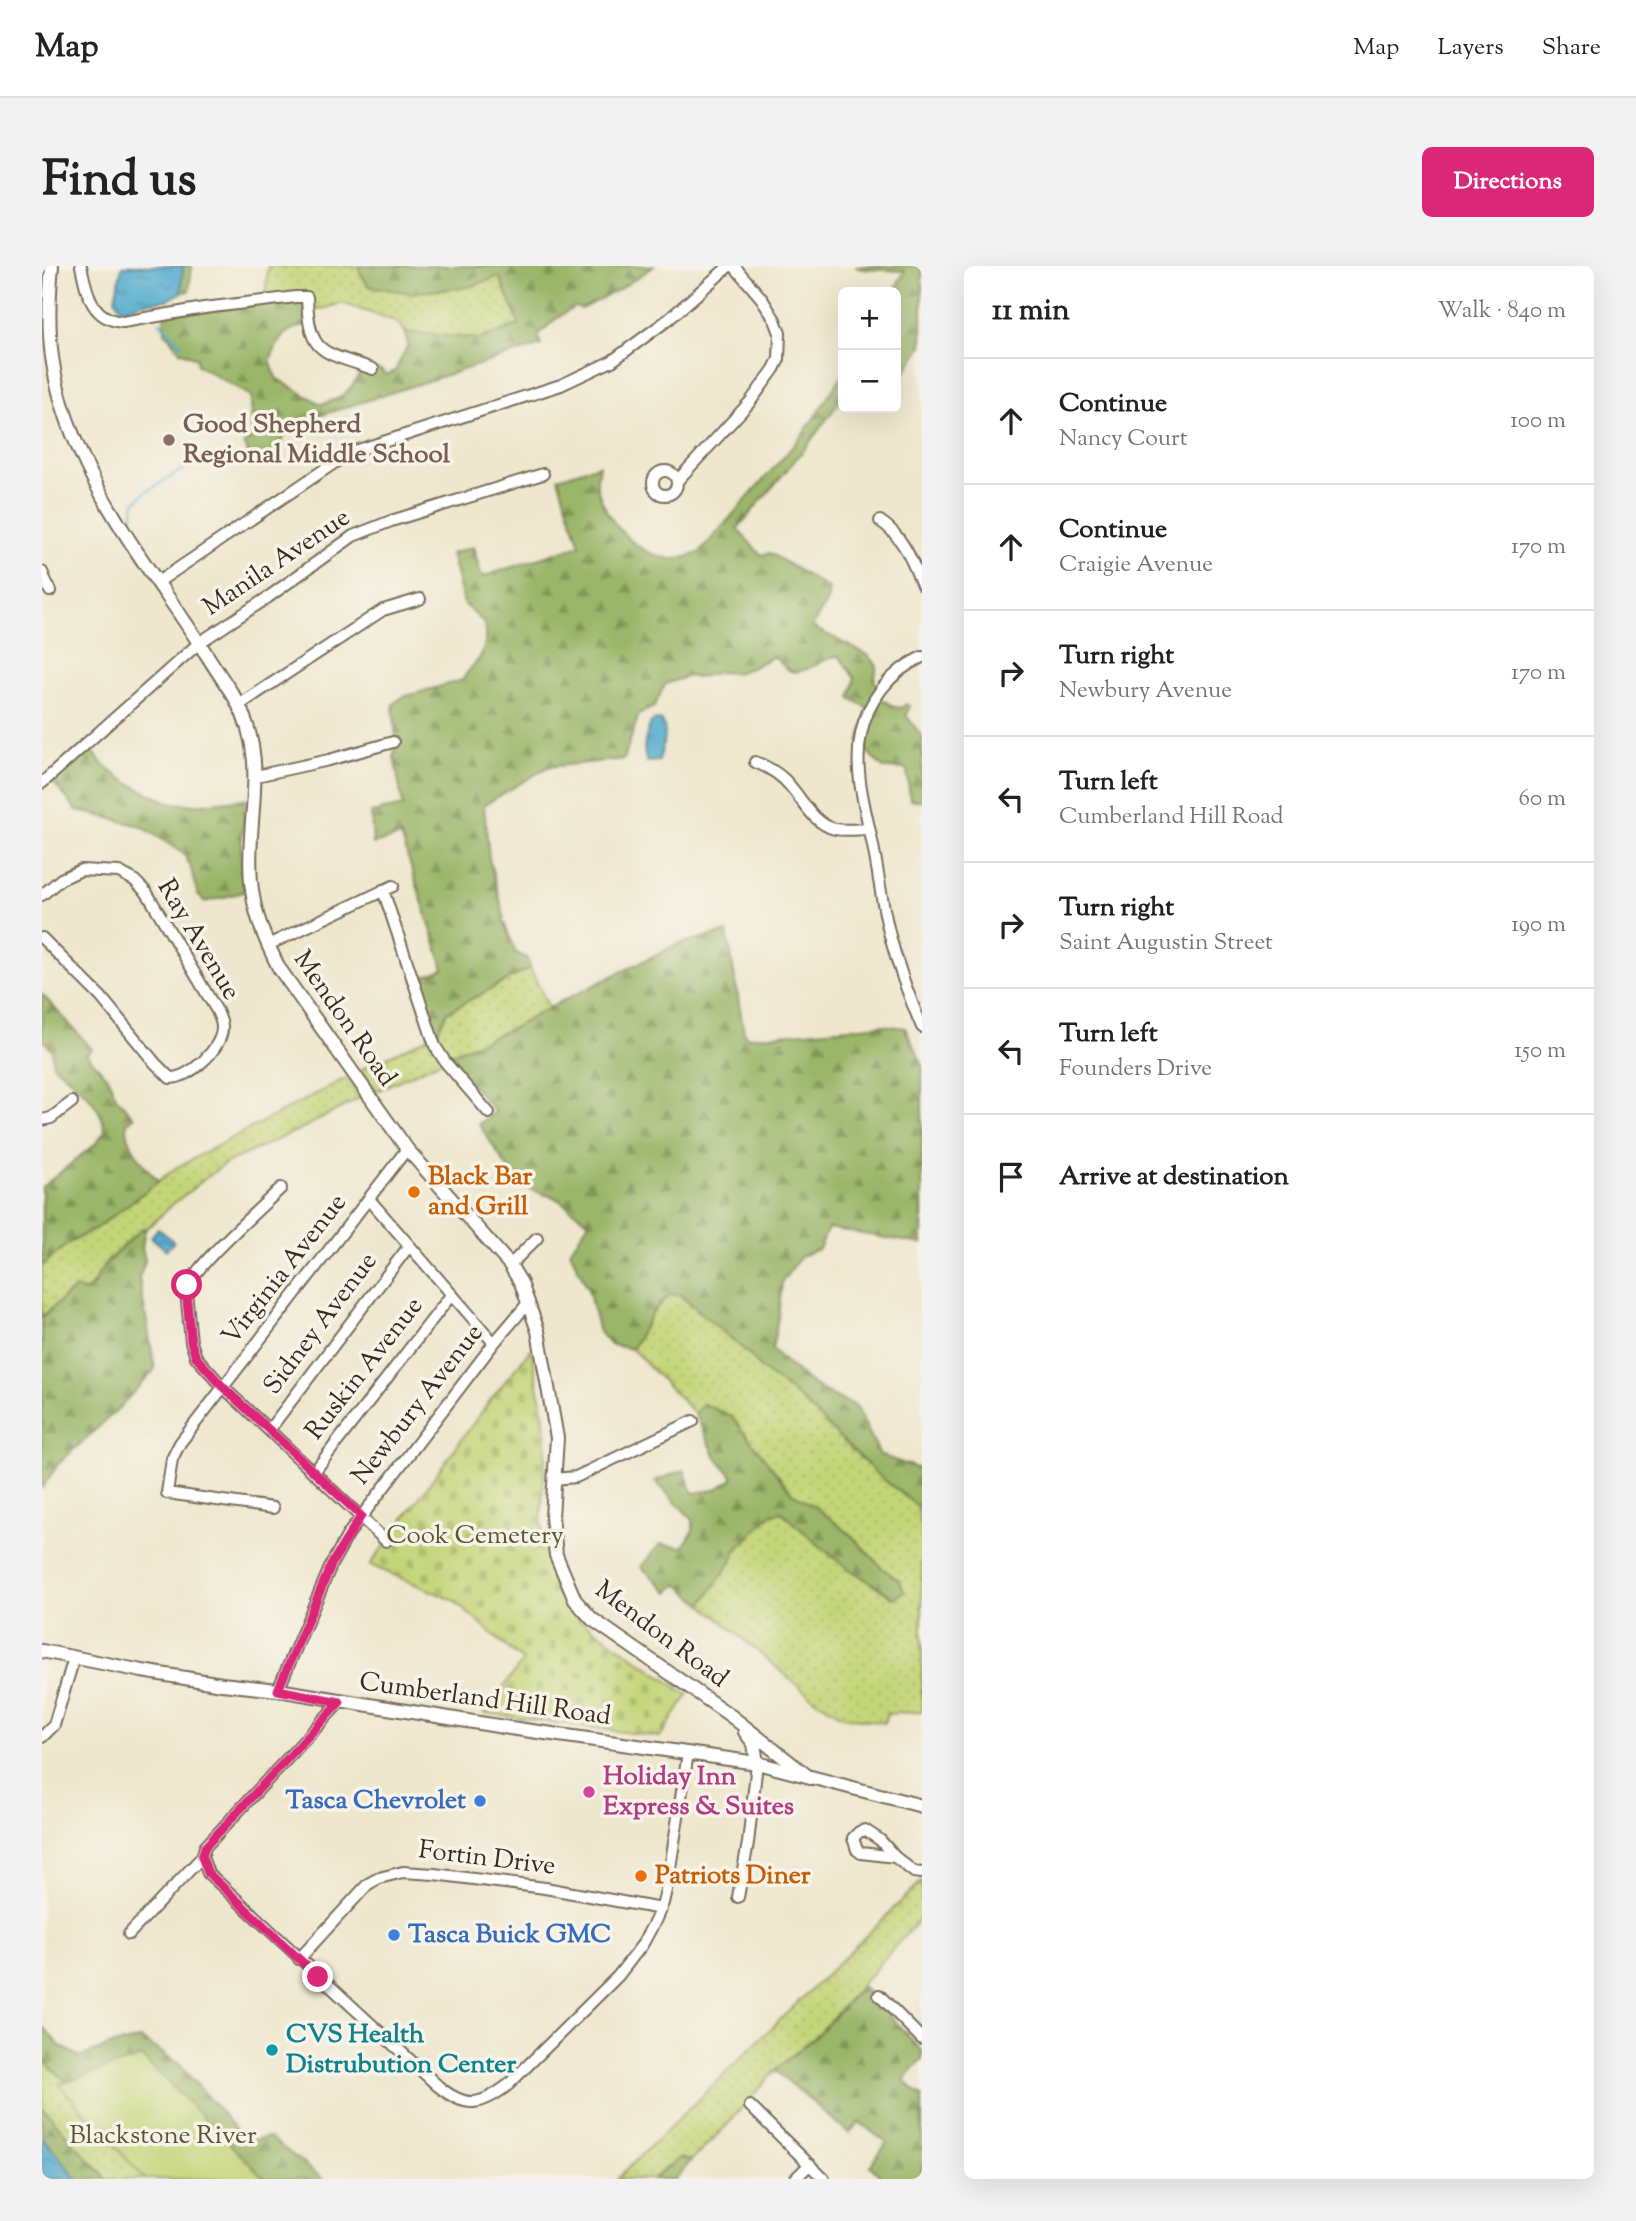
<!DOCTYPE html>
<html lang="en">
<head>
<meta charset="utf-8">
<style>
  :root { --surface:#fff; --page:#f2f2f2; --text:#222; --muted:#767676; --line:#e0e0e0; --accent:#db2777 }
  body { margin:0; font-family:"Sorts Mill Goudy",serif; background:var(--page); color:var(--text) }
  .controls { position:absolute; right:21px; top:21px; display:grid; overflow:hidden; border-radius:10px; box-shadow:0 7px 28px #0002 }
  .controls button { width:63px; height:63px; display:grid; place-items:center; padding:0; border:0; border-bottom:2px solid var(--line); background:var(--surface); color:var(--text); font:35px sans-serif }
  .stop { position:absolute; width:21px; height:21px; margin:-16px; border:5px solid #db2777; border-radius:50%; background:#fff }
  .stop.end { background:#db2777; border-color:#fff; box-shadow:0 2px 7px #0008 }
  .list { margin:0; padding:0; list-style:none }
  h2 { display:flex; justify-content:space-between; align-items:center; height:91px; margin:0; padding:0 28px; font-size:30px }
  h2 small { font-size:23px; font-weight:400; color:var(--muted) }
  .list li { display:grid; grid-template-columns:46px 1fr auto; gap:21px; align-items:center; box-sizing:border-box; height:126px; padding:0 28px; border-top:2px solid var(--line) }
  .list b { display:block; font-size:26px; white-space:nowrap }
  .list p { margin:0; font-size:23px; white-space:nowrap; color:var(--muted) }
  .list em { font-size:23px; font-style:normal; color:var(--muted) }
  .icon { flex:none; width:38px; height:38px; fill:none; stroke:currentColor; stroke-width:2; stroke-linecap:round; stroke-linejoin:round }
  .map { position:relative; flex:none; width:880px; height:1913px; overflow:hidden; border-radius:10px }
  header { display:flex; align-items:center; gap:42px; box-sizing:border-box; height:98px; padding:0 35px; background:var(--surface); border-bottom:2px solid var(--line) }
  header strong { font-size:33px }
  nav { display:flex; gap:38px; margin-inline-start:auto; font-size:24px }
  .intro { display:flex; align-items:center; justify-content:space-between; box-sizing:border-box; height:168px; padding:0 42px }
  h1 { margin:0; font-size:49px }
  .button { padding:18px 32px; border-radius:10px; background:var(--accent); color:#fff; font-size:24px; font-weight:700 }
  main { display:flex; gap:42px; padding:0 42px }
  aside { flex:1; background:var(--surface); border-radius:10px; box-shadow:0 7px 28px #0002 }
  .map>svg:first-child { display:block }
</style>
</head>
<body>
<header>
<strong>Map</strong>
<nav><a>Map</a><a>Layers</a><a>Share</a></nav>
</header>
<div class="intro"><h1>Find us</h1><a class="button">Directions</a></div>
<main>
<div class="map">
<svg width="880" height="1913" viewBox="0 0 880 1913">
  <defs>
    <pattern id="grass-dots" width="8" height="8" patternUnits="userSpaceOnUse" patternTransform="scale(1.75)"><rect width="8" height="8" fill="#c3d577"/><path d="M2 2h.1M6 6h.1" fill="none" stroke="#a8b766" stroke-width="1.8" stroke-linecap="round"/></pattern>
    <pattern id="forest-firs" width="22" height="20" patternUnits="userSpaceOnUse" patternTransform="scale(1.75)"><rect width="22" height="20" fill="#9ab668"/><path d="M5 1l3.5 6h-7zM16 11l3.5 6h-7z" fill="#7f9455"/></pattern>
    <pattern id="cemetery-stones" width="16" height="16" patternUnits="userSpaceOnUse" patternTransform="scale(1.75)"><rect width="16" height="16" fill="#c3d577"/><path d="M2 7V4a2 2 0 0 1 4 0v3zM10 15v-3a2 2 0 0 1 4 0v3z" fill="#a8b766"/></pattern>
    <pattern id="water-ripples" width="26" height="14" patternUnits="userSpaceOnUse" patternTransform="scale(1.75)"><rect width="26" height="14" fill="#50abce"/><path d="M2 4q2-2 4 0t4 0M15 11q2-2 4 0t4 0" fill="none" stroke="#448ba7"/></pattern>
  </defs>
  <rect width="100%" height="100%" fill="#f7f3e8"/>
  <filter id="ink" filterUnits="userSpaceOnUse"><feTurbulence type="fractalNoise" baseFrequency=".0143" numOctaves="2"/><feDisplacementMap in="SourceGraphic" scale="14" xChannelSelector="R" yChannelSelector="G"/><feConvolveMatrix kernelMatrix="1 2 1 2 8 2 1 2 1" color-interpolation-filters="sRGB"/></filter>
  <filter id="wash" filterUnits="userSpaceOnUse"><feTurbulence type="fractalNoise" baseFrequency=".00686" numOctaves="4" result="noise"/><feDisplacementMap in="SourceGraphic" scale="28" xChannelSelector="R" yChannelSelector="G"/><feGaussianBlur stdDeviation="1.57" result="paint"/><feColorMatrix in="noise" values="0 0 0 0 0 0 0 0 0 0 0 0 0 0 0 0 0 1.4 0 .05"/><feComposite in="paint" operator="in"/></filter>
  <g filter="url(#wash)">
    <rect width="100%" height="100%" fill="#eee7cd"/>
    <!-- grass -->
    <path fill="url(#grass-dots)" stroke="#7f804a" stroke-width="2" d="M226,0H317V4L427,21L455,10L458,12L477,56L476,59L439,73L363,66L359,60L350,54L299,37L281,43H266L223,33Z
      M488,702L507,742L471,762L334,825L320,803L393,768L405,746Z
      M304,812L318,832L265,860L182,898L131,938L103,964L101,962C88,974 74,985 63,998C56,1008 53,1018 43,1026L33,1022L0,1051V1000L25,978L56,961L135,901Z
      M627,1028L638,1029L658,1044L708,1089L719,1103L754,1129L794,1165L835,1208L875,1240L880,1267V1445L845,1448L842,1457L801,1450L772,1433L660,1338L691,1293L693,1285L729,1248L741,1246L791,1291L851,1332L858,1315L841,1303L810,1270L775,1242L750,1227L689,1150L661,1138L653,1148L590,1083L610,1047Z
      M880,1615V1650L777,1767L733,1804L686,1858L649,1895L637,1892L611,1913H575Z
      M0,1792L124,1913H64L0,1841Z"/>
    <!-- forest -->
    <path fill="url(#forest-firs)" stroke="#6a7043" stroke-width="2" d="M141,0H150L147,25L139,27Z
      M317,0H612C589,17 566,31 539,43L533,41L516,51L496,69L499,79L276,150L266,149L248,161L235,184L213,201L202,178L210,171L209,130L155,99L154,92L138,85L123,66L122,48L263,32L264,59C238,65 239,72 228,94L234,112L279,138C302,133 311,122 321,101L339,104L345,109L353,105L366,79L363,66L439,73L476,59L477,57L458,12L455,11L427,21L369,27L326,20L317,4Z
      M813,0H880V80L854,120V26H851L863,5L819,3Z
      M801,108V131L765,180L695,263L719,289L728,287L787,323L785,335L770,361L826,389L835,399L832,415L839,422L838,432L852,441L859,442L864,438L868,440L864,449L880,471V534H868L865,503L841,502L817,477L826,442L808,432L813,413L797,390C782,390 762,410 749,405C743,403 736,394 732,390L709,402L693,407L677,406L654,412L646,410L623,418L612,441L597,448L582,493L506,501L442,539L447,592L462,650L461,654L474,687L485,692L488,702L405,746L394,768L372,714L402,703L359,570L331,578L329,547L361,540L352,490L354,475L351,438L361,431L421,414C427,401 432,401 438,391C444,382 444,368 443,358L422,338L409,288L431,281L440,311L538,279L516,212L557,199C556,206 554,215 555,221C564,256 594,289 630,293C639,294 649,289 657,287L760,170Z
      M44,477C51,485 57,495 65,502C76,512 118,535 132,537C155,541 181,535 204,533L199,581L202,626L163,636L156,629L148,599L141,587L99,560L35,544L6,510Z
      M685,666L702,767L706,771L841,759L863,762L880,797V978L786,962L777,983L759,990L740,1016L736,1052L730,1083C753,1108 782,1128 814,1140L838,1189L880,1204V1239L875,1240L835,1208L754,1129L719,1103L708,1089L638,1029H627L610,1046L590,1083L567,1078L557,1066L546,1023L528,985L547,956L514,932L490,924L478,915L465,901L437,858L453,846L405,790L471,762L514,738L636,678Z
      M0,728L50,783L44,788L66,812L74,831L92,851L85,857C83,877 103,902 117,915L56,961L25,978L0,1000V921L53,878L63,865C60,836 32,816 11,799L10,783L0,773Z
      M101,962L103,964L100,981L103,995L97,1012L113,1103L78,1141L16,1198L0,1222V1051L33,1022L43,1026L52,1019L57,1007L73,988Z
      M661,1138L689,1150L750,1227L775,1242L810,1270L841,1303L858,1315L862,1326L852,1332C833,1317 809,1307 791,1291C774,1277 757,1262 740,1246L729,1248L693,1285L691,1293L660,1338L636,1318L627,1326L599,1301L618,1278L641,1281L651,1265V1254L613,1215L642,1204L651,1227L673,1224L692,1212L674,1191L653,1148Z
      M820,1720L880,1785V1793L862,1814L880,1831V1913H841L828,1900L845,1877L817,1856L807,1867L733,1804L777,1767Z
      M0,1760L18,1780L38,1791L67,1780L99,1773L136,1797L204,1875L227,1871L281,1913H124L0,1792Z
      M0,1841L64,1913H35L0,1872Z
      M637,1892L649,1895L633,1913H611Z"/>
    <!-- cemetery -->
    <path fill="url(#cemetery-stones)" stroke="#7f804a" stroke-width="2" d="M489,1083L501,1145L504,1181L499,1253L505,1295L514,1325L533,1350L646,1429L618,1471L442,1447L481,1395L411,1334L328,1299L452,1129Z"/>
    <!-- park -->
    <path fill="#c3d577" stroke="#7f804a" stroke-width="2" d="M100,1791L223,1913H103L17,1818Z"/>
    <!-- water -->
    <path fill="url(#water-ripples)" stroke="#466a76" stroke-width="2" d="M80,0H141L139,27L126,34L100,37L79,44L73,32Z
      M615,454L620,455C626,466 620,483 617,495L605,496C599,484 604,469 609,456Z
      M116,962L132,976L124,984L109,971Z
      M0,1872L3,1874L35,1913H0Z"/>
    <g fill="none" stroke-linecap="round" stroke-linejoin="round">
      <!-- stream -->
      <path stroke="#50abce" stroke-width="2.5" d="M118,56L139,79
        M90,253L93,236L104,226L143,202"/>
    </g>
  </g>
  <g filter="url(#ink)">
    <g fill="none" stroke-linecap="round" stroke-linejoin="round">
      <defs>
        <path id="minor" d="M39,0C45,27 49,53 81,56L162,42L254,31H265C267,90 280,85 331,103
          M611 217a12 12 0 1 1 24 0a12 12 0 1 1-24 0Z
          M636,214L708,136L732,103L737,93L738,67L733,54L720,33L692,0
          M838,255C861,270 870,295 880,319
          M0,306L8,325
          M116,316L307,187L519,119L570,95L627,53L687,0
          M880,391C849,405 825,435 819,468C811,506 824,544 831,580C837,609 840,640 848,670C856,701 867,731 880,761
          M197,439L341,344L378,333
          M713,496C726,501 740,509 749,521C761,535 773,559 793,563C804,565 817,563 827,563
          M214,510L287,494L351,476
          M0,517L157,377L225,332L311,270L349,255L501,208
          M341,624L393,780L404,797L447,847
          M0,629L19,613L39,604L77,606L92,614L105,627L175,745C177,750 180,756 180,761C181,782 147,813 128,812L113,797L59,731L0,672
          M226,679L351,620
          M0,854L9,852L30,836
          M239,922C219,942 149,1002 144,1025L149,1076L154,1091L181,1121L344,1275
          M327,933L452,1077
          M468,999L495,972
          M227,1164L367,980
          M272,1206L410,1028
          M512,1213L534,1211L651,1155
          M231,1242L125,1227L130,1193L138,1177L365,883
          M236,1424L290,1297L307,1267L452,1077L487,1036
          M0,1471L12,1459L32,1392
          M823,1564L838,1574L853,1591L819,1587L815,1584L811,1572L817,1566Z
          M160,1591L166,1607L396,1820C424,1843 439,1840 466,1819L576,1710L600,1679L613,1655L621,1637L626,1615L646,1487
          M853,1591L872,1606L880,1607
          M696,1631L706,1577L715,1497
          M87,1668L160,1591L163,1581L298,1436
          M257,1693L326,1618L337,1612L361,1606L392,1608L503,1622L619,1643
          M837,1729L880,1773
          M708,1840L782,1913
          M753,1913L768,1898"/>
        <path id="major" d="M10,0C7,30 6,61 10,91C22,180 75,258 125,330C149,363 170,398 193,432C229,496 203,549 209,616C212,648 223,674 237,702L365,883L468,999L479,1017L496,1065L515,1172L510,1251L514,1289L533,1334L550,1353L689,1450L768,1512
          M0,1385L100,1405L180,1418L236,1424L468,1462L715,1497L880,1540
          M703,1466L712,1478L715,1497"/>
      </defs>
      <!-- minor casing -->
      <use href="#minor" stroke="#7a6c5b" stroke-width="14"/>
      <!-- major casing -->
      <use href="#major" stroke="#7a6c5b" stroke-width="16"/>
      <!-- minor -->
      <use href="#minor" stroke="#fff" stroke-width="10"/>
      <!-- major -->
      <use href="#major" stroke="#fff" stroke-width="12"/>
    </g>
  </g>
  <g fill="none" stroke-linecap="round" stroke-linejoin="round" filter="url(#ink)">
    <!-- route -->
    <path stroke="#db2777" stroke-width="9" d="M145,1019L144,1025L149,1076L154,1091L181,1121L319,1250L290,1297L236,1424L298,1436L163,1581L160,1591L166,1607L276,1711"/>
  </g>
  <!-- markers -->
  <circle fill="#8d6e63" stroke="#f7f3e8" stroke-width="2.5" cx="127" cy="174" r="7"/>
  <g fill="#e8710a" stroke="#f7f3e8" stroke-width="2.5">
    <circle cx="372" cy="926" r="7"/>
    <circle cx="599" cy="1610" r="7"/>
  </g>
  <circle fill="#d1479c" stroke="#f7f3e8" stroke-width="2.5" cx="547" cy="1526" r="7"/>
  <g fill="#3f7fe0" stroke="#f7f3e8" stroke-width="2.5">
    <circle cx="438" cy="1535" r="7"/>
    <circle cx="352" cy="1669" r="7"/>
  </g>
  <circle fill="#0f9aa8" stroke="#f7f3e8" stroke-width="2.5" cx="230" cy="1784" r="7"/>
  <g text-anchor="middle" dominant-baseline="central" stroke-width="7" stroke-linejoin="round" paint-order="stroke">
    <!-- education labels -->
    <g font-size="26" font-weight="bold" fill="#785e54" stroke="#f7f3e8" text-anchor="start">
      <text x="141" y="159">Good Shepherd<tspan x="141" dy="30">Regional Middle School</tspan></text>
    </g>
    <!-- street labels -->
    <g font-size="26" fill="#3b2a1e" stroke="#f7f3e8">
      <text transform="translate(235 297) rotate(-34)">Manila Avenue</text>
      <text transform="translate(156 674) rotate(59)">Ray Avenue</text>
      <text transform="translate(302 753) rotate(55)">Mendon Road</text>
      <text transform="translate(243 1004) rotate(-52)">Virginia Avenue</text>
      <text transform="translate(279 1058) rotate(-53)">Sidney Avenue</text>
      <text transform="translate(323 1103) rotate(-52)">Ruskin Avenue</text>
      <text transform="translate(376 1139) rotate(-52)">Newbury Avenue</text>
      <text transform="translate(619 1369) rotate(37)">Mendon Road</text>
      <text transform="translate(443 1434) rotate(8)">Cumberland Hill Road</text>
      <text transform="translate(445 1593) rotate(7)">Fortin Drive</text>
    </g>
    <!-- food labels -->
    <g font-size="26" font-weight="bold" fill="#c56008" stroke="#f7f3e8" text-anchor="start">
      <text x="386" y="911">Black Bar<tspan x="386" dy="30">and Grill</tspan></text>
      <text x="613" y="1610">Patriots Diner</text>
    </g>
    <!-- park labels -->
    <g font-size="26" fill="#5d5534" stroke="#f7f3e8">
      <text x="433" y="1270">Cook Cemetery</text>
      <text x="121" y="1870">Blackstone River</text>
    </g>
    <!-- hotel labels -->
    <g font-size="26" font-weight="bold" fill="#b23c85" stroke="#f7f3e8" text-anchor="start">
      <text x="561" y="1511">Holiday Inn<tspan x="561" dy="30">Express &amp; Suites</tspan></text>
    </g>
    <!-- shop labels -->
    <g font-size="26" font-weight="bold" fill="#366cbe" stroke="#f7f3e8" text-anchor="end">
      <text x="424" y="1535">Tasca Chevrolet</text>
      <text x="366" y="1669" text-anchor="start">Tasca Buick GMC</text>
    </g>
    <!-- culture labels -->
    <g font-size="26" font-weight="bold" fill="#0d838f" stroke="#f7f3e8" text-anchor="start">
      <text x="244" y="1769">CVS Health<tspan x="244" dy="30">Distrubution Center</tspan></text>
    </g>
  </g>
</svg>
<div class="controls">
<button>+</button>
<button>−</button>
</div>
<div class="stop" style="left:145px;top:1019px"></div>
<div class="stop end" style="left:276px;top:1711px"></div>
</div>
<aside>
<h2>11 min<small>Walk · 840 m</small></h2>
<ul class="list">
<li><svg class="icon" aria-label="ahead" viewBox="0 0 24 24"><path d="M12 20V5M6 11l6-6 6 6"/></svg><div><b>Continue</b><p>Nancy Court</p></div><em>100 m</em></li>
<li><svg class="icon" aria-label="ahead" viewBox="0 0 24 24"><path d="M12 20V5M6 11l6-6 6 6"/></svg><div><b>Continue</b><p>Craigie Avenue</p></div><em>170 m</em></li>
<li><svg class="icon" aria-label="right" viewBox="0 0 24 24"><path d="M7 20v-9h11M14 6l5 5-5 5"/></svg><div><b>Turn right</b><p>Newbury Avenue</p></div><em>170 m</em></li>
<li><svg class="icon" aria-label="left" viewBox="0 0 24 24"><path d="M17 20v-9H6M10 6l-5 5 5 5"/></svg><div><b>Turn left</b><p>Cumberland Hill Road</p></div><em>60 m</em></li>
<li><svg class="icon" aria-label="right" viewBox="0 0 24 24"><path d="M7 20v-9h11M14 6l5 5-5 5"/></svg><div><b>Turn right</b><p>Saint Augustin Street</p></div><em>190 m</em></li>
<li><svg class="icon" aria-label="left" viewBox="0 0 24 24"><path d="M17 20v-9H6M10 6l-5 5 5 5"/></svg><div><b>Turn left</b><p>Founders Drive</p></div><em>150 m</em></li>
<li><svg class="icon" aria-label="arrive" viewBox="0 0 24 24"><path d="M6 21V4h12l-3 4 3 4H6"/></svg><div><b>Arrive at destination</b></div></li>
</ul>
</aside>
</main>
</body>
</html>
